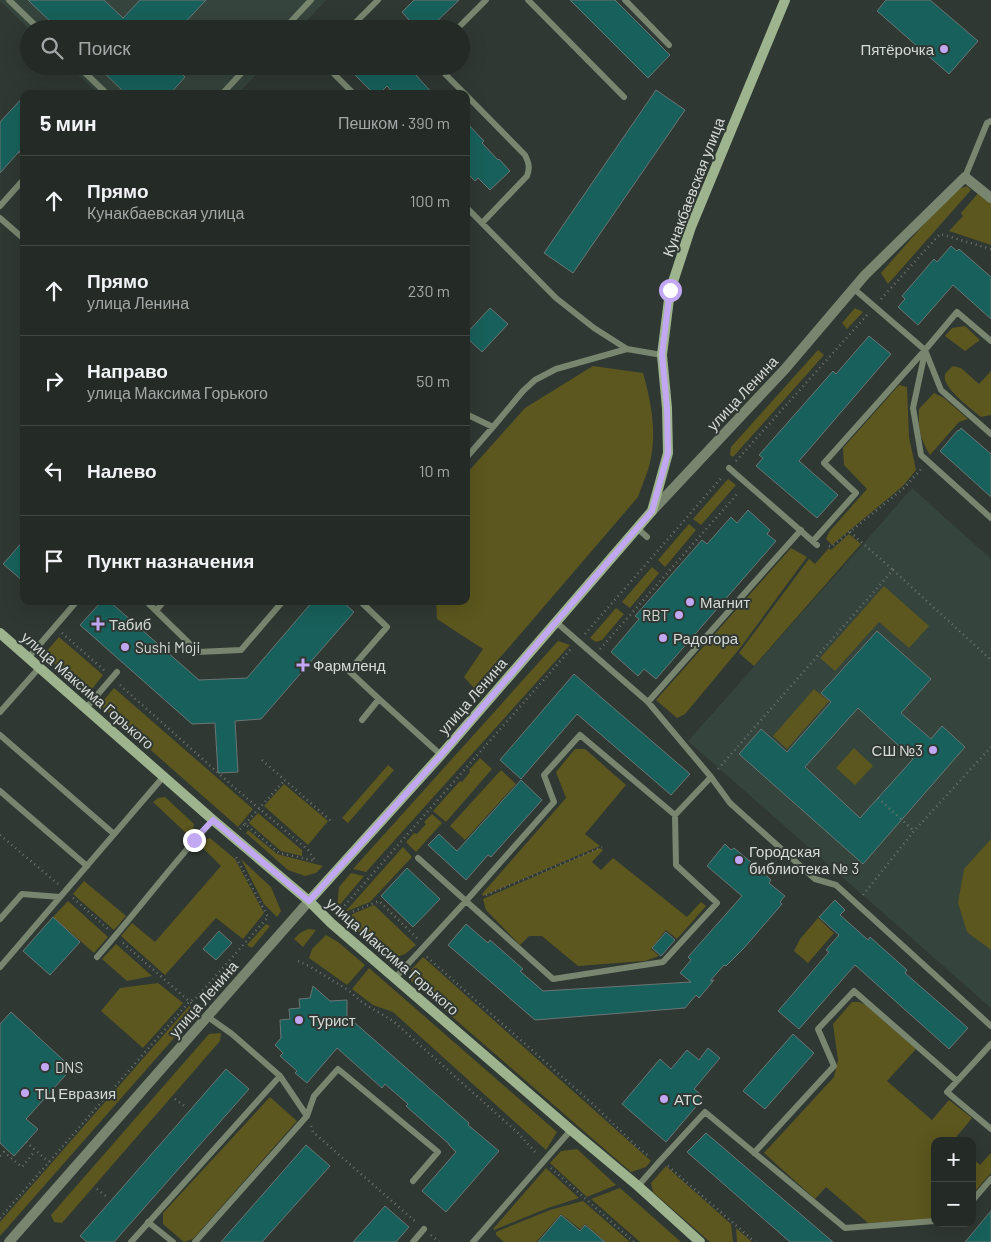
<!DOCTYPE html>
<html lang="ru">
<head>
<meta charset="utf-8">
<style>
  :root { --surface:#242a26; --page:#2c322e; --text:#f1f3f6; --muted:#a3a7a7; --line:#414643 }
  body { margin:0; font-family:Barlow,sans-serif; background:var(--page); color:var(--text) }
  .controls { position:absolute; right:15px; bottom:15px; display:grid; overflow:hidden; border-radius:10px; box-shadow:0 5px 20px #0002 }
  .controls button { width:45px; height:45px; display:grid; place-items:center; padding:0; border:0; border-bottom:1px solid var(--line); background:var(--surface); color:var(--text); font:25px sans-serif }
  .stop { position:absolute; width:15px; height:15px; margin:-11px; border:4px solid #c2a7f2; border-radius:50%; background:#fff }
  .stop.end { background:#c2a7f2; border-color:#fff; box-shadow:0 1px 5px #0008 }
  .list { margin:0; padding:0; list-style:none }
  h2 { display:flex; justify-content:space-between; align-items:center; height:65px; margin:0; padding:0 20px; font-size:21px }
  h2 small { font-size:16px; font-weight:400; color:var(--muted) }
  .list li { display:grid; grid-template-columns:32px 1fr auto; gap:15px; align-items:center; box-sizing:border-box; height:90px; padding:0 20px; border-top:1px solid var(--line) }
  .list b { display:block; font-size:19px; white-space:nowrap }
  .list p { margin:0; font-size:16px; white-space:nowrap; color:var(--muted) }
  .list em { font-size:16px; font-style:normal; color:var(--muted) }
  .icon { flex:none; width:28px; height:28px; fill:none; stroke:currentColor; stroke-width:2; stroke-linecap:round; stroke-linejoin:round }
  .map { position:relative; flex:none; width:991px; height:1242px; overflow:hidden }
  .search { position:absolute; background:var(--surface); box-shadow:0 5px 20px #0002; left:20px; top:20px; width:450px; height:55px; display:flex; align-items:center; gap:12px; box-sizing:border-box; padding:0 18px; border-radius:28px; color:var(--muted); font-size:19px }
  .panel { position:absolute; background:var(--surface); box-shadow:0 5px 20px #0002; left:20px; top:90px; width:450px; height:515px; border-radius:10px }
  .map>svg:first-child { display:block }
</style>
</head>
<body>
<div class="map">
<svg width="991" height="1242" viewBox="0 0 991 1242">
  <rect width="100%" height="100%" fill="#303833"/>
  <!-- built -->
  <path fill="#35443c" d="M0,0H326L299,29H29L0,1Z
    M69,66H264L238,94H98Z
    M912,488L991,559V1008L688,741L858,550Z"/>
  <!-- green -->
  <path fill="#5c571e" d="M967,186L971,190L888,284L881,273L953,191Z
    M980,191L991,201V245L949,231L963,216L961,213Z
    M855,308L863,312L847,329L842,323Z
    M965,326L980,340L965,351L945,336L952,328Z
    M818,350L824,355L733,457L730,455L731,447Z
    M593,366L643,373C652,405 658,437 648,470C645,479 641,488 638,497L474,688L464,677L483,649L437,619L436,601H466V474L525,408Z
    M953,366L961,368L979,384L991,371V415L981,417C973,410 941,387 945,375C946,372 951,368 953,366Z
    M899,385L907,387L909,437L916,470L903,486L832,545L826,539L829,532L867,489L844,465L843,448Z
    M934,393L944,398L968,419L959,422L930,455C920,438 918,428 919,409Z
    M728,479L736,485L701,525L693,519Z
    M689,524L696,530L665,567L658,560Z
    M849,534L861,544L754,666L739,653L809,559L815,564L829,548L831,550Z
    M791,548L807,557L740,648L685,714L677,718L656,700Z
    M652,567L659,573L630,608L622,602Z
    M884,586L929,626L909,648L879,622L835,671L820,658Z
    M616,608L624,614L602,640L596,642L590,638Z
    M59,637L103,675L92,689L85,692L44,654Z
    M558,641L570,645L366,872L353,869Z
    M114,688L253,809L238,827L102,707L104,700Z
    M814,689L829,701L787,749L773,736Z
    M854,748L873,766L855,785L836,768Z
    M575,749H585L626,785L585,834L600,846L483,896L482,894L566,798L556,772Z
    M480,758L492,769L446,822L433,811L460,781L462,782L470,772L469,770Z
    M388,765L394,770L348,823L342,818Z
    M501,770L516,784L465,840L450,826Z
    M284,784L328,821L308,845L264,806Z
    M165,797L194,824L193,831L187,834L153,802L158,798Z
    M258,813L302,850V856L281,851L249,823Z
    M432,814L442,823L416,852L406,842L414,833L417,834L426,824L424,822Z
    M248,830L277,854L323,866L316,873L305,876L288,870L246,833Z
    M210,838L235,859L264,913L243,939L216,918L165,975L121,936L132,923L155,942L221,866L201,846L204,840Z
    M991,839V950L967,932L958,903L964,869Z
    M403,847L412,857L370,902L345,912Z
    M600,848L603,850L592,862L601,870L613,858L687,917L701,902L706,906L677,939L666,930L651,949L659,956L645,961L578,966L542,936H529L520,945L486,910L483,899Z
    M241,859L271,887L281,911L277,917L264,904Z
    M351,873L364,876L337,908L339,887Z
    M84,881L126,916L114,930L73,894Z
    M68,901L108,937L94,953L53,917Z
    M374,905L416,945L405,954L389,960L343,918Z
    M818,918L834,933L808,963L794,951L800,939Z
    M266,924L270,926L252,948L247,945Z
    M308,929L316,930L303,947L294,939L300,933Z
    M326,935L338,942L365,965L347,985L309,958L312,949Z
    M116,944L152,976L127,981L102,959Z
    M423,957L651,1161L646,1167L631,1172L411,981V970Z
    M369,968L557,1132L546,1150L393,1012L373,1005L352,989Z
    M158,983L183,1003L143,1048L101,1011L120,988Z
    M852,1002H859L866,1005L916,1049L887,1081L932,1120L949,1100L972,1118L953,1141H935V1219L868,1223L826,1187L815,1199L764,1153L834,1077L838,1060L833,1024Z
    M189,1006L196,1013L0,1236V1222Z
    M221,1033L220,1041L62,1223L54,1222L51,1215L209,1034Z
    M270,1097L297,1121L193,1239L184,1242L163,1224V1213Z
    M577,1149L616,1185L587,1197L550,1163L561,1151Z
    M991,1153V1173L972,1195V1158L980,1165Z
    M666,1166L731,1224L733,1242H710L653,1192L651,1183Z
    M546,1168L579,1198L548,1208L494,1230L493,1229Z
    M620,1188L681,1242H640L591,1199Z
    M583,1201L630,1242H606L585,1224L580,1229L561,1214L536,1242H504L496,1235V1232L550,1210Z
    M736,1228L752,1242H737Z"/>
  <!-- building -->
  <path fill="#18605b" stroke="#6a7574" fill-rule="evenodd" d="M28,0H104L123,18L140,0H206L179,29H58Z
    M414,0H459L434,24L432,22L425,29H417L402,12Z
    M570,0H615L670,55L648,78Z
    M886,0H930L978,41L949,74L877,11Z
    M97,66H173L185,77L170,94H126Z
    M346,66H422L415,74L433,94H394L387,86L379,94H374Z
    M656,90L685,110L573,273L544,253Z
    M24,96V146L0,173V122Z
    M466,122L484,141L482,143L498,160L499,159L510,171L490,190L478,178L475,181L466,172Z
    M951,246L957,251L959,249L991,277V319L953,285L918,325L898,307L905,299L902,296L934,259L937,262Z
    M490,308L508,324L482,352L466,337V334Z
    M869,336L891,354L799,461L838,495L817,518L756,466L763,458L759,455L797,412L833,371L836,374Z
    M961,428L991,454V497L940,451L958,430L959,431Z
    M748,510L770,530L767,534L776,541L656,679L644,669L638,676L611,652L639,619L635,616L702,540L707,544L731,517L737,523Z
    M24,540V582L3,564Z
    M102,601H109L199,680L247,678L313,601H342L354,612L261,719L235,721L238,772L218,773L215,723L192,724L80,625Z
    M877,631L931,679L901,713L931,739L942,726L965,747L863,864L739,754L761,729L787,752L831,702L821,693ZM858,708L913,759L860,818L805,767Z
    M574,674L690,774L671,795L577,714L521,779L500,760Z
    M521,780L542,800L491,857L488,855L466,880L428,845L439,834L457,851Z
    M725,844L731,850L734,848L758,868L771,880L769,883L785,896L780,902L782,904L744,948L726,966L724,965L710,981L714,980L699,998L696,995L685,1008L535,1020L448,945L466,924L488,943L490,940L523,969L520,971L543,991L691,982L680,973L691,960L688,957L742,896L707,866Z
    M407,868L440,899L413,927L381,896Z
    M835,900L845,910L840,915L868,940L870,937L907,970L905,973L968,1028L949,1049L855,965L799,1029L778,1011L829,952L826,950L839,935L819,917Z
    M53,917L80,942L50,975L23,951Z
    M219,931L232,943L216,960L203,949Z
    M666,932L675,940L661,956L652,948Z
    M313,986L330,1001L347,1000V1016L469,1123L468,1125L499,1151L446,1212L422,1191L456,1152L449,1145V1144L406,1106L408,1104L385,1084L382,1088L337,1048L307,1083L295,1073L297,1071L280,1056L283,1053L275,1045L281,1038L280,1020L290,1019L289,1009L300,1008L299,999L310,998Z
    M11,1012L72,1068L26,1119L38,1129L14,1156L0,1143V1024Z
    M793,1034L814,1053L765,1109L743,1091Z
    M708,1048L720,1058L694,1089L704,1097L666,1142L622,1104L660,1059L671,1069L687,1050L699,1060Z
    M226,1069L249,1089L114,1242H87L80,1236Z
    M706,1133L833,1242H790L687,1152Z
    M306,1145L330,1166L262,1242H221Z
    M385,1206L409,1227L396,1242H353Z
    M991,1211V1242H965Z
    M561,1215L580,1231L585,1225L605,1242H538Z"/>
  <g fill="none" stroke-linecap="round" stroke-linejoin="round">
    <!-- path -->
    <path stroke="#6d7370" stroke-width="2.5" stroke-dasharray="1 4" stroke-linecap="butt" d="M19,152L24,157
      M881,299L940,234L991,249
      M736,461L868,314
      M850,532L893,570
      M829,546L831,547L904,488L922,468
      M62,633L105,671
      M585,634L723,476
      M600,649L739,492
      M120,685L235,788L308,850L316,861
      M262,760L331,821
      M718,769L893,570L991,660
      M878,798L914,831
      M245,824L284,781
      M240,829L245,824L279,853L316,861
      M0,835L58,884
      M486,895L602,847
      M863,895L914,831L991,747
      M73,898L108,929
      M417,938L379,901L344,915L339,912L571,649
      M123,943L198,1009
      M427,957L595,1106L635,1145L650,1157
      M298,961L309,966L348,990L363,1003L393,1021L518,1133L536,1153
      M175,1099L187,1108
      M311,1126L313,1132L417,1223
      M26,1142L49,1162
      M0,1156L4,1152L22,1167L35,1151
      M668,1166L755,1242
      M551,1168L634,1242
      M97,1189L107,1197
      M0,1218L189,1002L196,998L268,917L236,857
      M431,1235L439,1242"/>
    <!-- service -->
    <path stroke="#78866f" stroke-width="6" d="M9,0L39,29
      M528,0L624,97
      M625,0L669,45
      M284,29L311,0
      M349,29L378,0
      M457,29L486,0
      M78,66L107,94
      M329,66L332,72L354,94
      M437,66L465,94
      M222,94L248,66
      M466,95L525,155C529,163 530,168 527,176L482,223
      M965,177L987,123L991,121
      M0,206L24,179
      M466,207L556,298L594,328L627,349
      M0,218L24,239
      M853,288L925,350L941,390L991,434
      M925,352L913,408L921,455L991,518
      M466,414L493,427L523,391L535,380L556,369L627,349L662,355
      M466,458L493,427
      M729,468L817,545
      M637,528L647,537
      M813,541L856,493L824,463L925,350L957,312L991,341
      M146,601L198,652L241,650L283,601
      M360,601L387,627L349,671L379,699L441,755
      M156,611L164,601
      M556,622L648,702L711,777L730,803L815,879L836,885L991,1026
      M28,658L77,601
      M648,702L801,530
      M86,708L117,672
      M0,712L39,668
      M362,720L379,699
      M0,735L114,834
      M0,791L87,866
      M418,858L553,979L663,962L717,903L676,865L675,815
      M0,919L22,894L60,897
      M97,957C137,912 172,864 213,820
      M0,967L164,776
      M395,978L466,901L554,802L544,775L580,735L675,815L711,777
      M991,1044L947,1092L991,1129
      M280,1076L307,1116L314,1096L338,1069L438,1152L413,1181
      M754,1153L834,1066L818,1029L854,991L957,1081
      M638,1186L659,1162L705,1112L845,1228L935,1221
      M972,1201L991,1179
      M148,1222L173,1242
      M131,1242L280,1076L232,1034L208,1017
      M195,1242L307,1116
      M413,1242L424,1229
      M473,1242L571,1130"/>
    <!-- minor -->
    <path stroke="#78866f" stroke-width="10" d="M652,511L785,369L865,275L965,177L991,198"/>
    <!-- tertiary -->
    <path stroke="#78866f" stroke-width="10" d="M9,1242L309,901"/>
    <!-- secondary -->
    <path stroke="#9db48e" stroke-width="10" d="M0,633L213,820L309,901L331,923L571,1130L638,1186L700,1242
      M309,901L441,755L652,511L668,453L667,408L662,355L670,291L691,227L785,0"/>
  </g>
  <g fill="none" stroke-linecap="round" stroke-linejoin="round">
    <!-- route -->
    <path stroke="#c2a7f2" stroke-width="6" d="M194,840L213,820L309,901L441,755L652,511L668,453L667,408L662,354L670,290"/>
  </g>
  <!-- markers -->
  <g fill="#c2a7f2" stroke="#303833" stroke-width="2">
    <circle cx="944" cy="49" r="5"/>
    <circle cx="690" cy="602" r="5"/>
    <circle cx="679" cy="615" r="5"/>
    <path d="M95.5 616.5h5v5h5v5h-5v5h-5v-5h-5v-5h5z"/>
    <circle cx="663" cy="638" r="5"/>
    <circle cx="125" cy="647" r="5"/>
    <path d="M300.5 657.5h5v5h5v5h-5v5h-5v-5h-5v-5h5z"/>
    <circle cx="933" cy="750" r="5"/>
    <circle cx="739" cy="860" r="5"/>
    <circle cx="299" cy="1020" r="5"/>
    <circle cx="45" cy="1067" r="5"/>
    <circle cx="25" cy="1093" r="5"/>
    <circle cx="664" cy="1099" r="5"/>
  </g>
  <g text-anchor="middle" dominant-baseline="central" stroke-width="4" stroke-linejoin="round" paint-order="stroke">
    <!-- poi labels -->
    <g font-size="15" fill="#d6dad8" stroke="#303833" text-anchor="start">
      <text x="934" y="49" text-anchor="end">Пятёрочка</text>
      <text x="700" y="602">Магнит</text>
      <text x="669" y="615" text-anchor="end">RBT</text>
      <text x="109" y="624">Табиб</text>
      <text x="673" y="638">Радогора</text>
      <text x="135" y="647">Sushi Moji</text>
      <text x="313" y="665">Фармленд</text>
      <text x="923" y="750" text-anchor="end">СШ №3</text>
      <text x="749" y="851">Городская<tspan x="749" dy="17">библиотека № 3</tspan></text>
      <text x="309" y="1020">Турист</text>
      <text x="55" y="1067">DNS</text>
      <text x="35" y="1093">ТЦ Евразия</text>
      <text x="674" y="1099">АТС</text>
    </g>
    <!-- street labels -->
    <g font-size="15" fill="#d6dad8" stroke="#303833">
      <text transform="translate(693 187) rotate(-69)">Кунакбаевская улица</text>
      <text transform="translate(742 393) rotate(-47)">улица Ленина</text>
      <text transform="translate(88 690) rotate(41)">улица Максима Горького</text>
      <text transform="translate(472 696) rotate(-49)">улица Ленина</text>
      <text transform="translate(393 956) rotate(41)">улица Максима Горького</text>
      <text transform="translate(203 999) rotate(-49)">улица Ленина</text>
    </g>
  </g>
</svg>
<div class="controls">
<button>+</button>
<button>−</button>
</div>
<div class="stop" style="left:670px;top:290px"></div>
<div class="stop end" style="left:194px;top:840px"></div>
<div class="search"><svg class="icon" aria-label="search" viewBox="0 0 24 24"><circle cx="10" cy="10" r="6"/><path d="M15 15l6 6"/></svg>Поиск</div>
<section class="panel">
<h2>5 мин<small>Пешком · 390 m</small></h2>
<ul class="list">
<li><svg class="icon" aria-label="ahead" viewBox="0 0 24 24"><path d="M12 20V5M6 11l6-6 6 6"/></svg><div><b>Прямо</b><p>Кунакбаевская улица</p></div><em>100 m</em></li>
<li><svg class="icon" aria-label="ahead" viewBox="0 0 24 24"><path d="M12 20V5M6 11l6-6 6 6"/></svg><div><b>Прямо</b><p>улица Ленина</p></div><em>230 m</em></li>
<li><svg class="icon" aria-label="right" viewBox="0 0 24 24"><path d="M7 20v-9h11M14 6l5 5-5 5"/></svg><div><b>Направо</b><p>улица Максима Горького</p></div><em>50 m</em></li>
<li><svg class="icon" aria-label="left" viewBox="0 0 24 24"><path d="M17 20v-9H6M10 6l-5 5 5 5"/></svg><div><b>Налево</b></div><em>10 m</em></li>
<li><svg class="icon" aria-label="arrive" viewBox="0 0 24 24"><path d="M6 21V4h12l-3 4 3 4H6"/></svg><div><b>Пункт назначения</b></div></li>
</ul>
</section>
</div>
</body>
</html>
